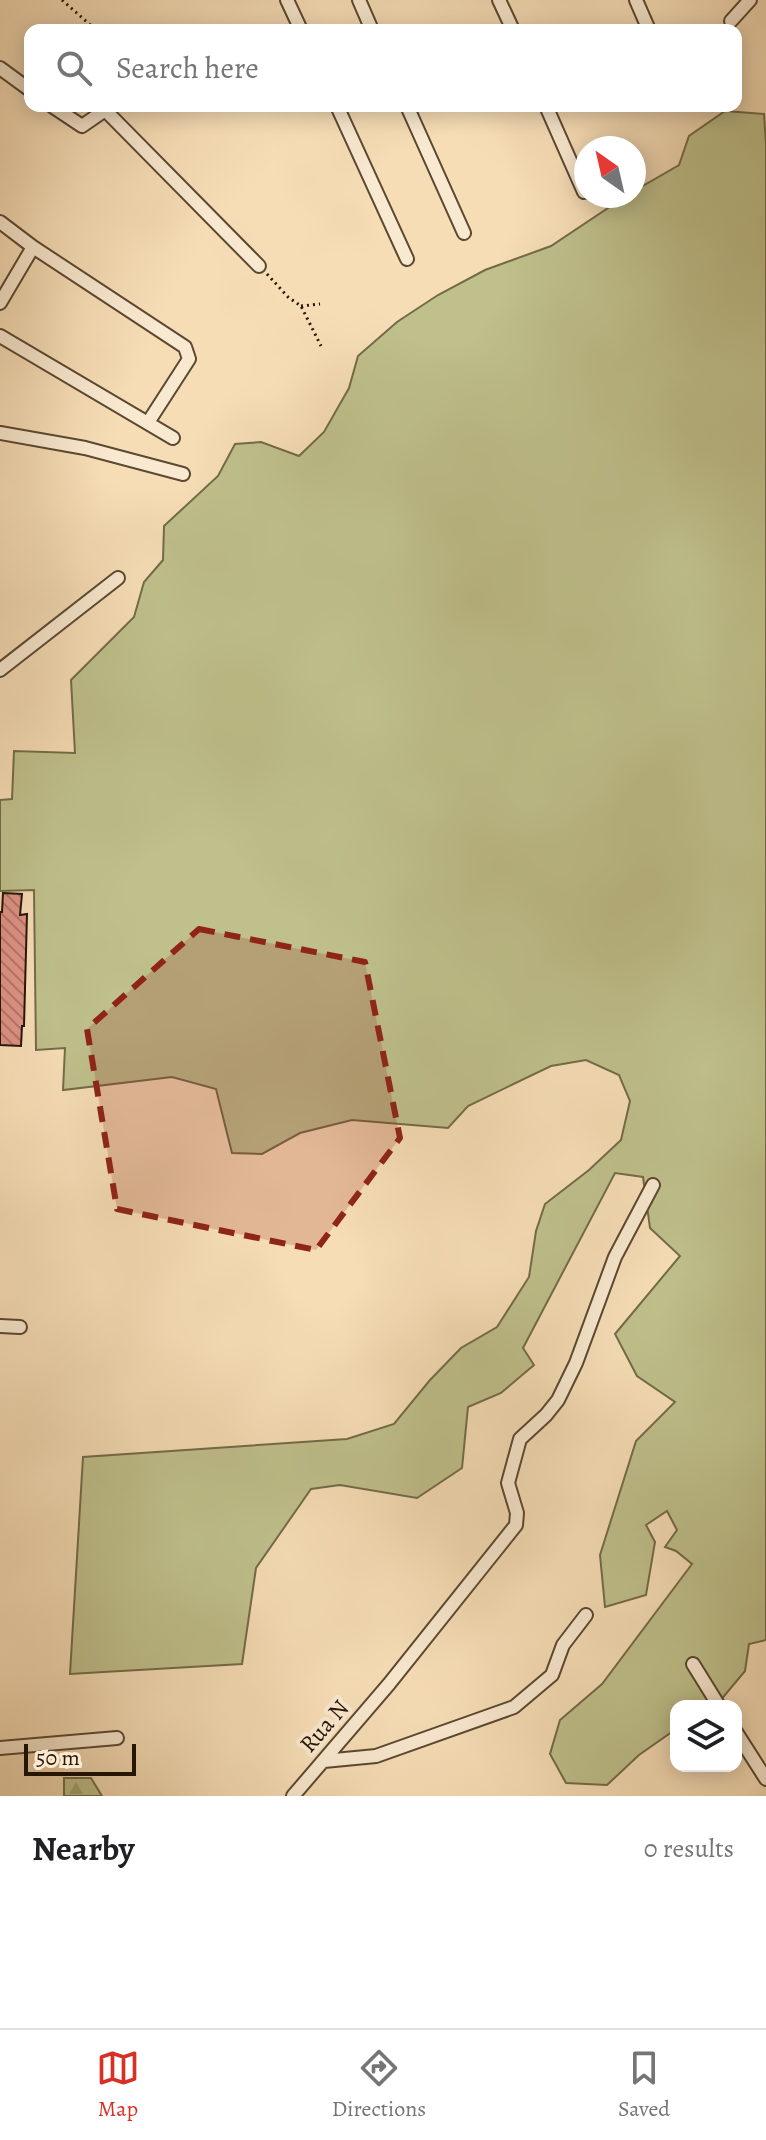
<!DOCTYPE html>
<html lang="en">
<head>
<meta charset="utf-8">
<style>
  :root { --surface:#fff; --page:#f6f6f6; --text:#202124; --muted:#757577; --line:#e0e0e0; --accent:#d93025 }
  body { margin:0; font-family:Alegreya,serif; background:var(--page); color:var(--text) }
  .controls { position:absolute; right:24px; bottom:24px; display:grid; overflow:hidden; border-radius:16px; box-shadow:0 4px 20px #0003 }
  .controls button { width:72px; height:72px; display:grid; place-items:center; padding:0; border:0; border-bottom:2px solid var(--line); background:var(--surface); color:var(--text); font:40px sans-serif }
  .compass { position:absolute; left:574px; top:136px; width:72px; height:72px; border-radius:50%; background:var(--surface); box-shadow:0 4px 20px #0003; rotate:326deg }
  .scale { position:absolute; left:24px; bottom:20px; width:112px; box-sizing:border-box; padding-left:8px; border:4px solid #271605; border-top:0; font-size:22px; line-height:28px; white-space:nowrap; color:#271605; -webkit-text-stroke:6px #f9e9d0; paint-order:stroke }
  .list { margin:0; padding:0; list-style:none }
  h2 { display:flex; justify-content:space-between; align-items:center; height:104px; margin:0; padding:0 32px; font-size:34px }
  h2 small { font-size:26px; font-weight:400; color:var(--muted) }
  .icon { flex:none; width:44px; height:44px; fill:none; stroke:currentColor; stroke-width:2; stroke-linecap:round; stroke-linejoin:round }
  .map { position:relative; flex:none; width:766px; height:1796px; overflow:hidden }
  .search { position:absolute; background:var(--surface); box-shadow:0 4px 20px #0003; left:24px; right:24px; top:24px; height:88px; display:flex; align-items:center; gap:20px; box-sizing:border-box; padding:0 28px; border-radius:16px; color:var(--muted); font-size:30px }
  .sheet { height:232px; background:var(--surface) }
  nav { display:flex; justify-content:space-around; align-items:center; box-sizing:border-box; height:112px; border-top:2px solid var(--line); background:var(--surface); font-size:22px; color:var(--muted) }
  nav a { display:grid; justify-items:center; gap:4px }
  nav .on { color:var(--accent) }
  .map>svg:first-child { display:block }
</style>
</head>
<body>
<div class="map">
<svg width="766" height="1796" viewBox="0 0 766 1796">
  <defs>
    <pattern id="forest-firs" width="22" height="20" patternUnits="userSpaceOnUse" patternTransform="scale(2)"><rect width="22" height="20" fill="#bfc08c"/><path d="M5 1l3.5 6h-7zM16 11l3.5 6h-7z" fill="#a4a477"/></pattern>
    <pattern id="building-back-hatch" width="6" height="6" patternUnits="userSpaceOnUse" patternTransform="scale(2)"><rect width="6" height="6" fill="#de9285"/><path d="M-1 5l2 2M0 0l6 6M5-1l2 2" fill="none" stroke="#b4766b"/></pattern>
  </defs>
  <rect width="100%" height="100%" fill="#f6ddb6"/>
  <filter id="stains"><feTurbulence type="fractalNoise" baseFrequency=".0025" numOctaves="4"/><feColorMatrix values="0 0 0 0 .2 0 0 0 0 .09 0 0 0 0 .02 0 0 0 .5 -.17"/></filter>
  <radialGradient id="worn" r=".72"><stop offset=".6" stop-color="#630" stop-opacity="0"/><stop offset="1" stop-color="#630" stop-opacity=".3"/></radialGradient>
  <!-- grass -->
  <path fill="#bfc08c" stroke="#736b48" stroke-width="2" d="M725,111L764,114L766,144V1640L749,1644L745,1671L720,1701L711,1706H676V1729L639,1755L607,1785L566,1783L550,1754L560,1720L602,1684L692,1564L676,1551L665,1547L677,1530L667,1511L646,1525L655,1542L646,1595L605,1607L600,1555L636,1441L675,1402L637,1376L615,1334L680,1256L650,1228L643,1177L615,1173L523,1348L534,1365L501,1393L468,1407L462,1468L417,1498L340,1485L311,1489L256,1568L242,1664L70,1674L83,1457L347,1439L394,1424L430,1380L461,1348L497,1327L529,1277L536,1231L545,1204L589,1170L621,1140L630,1101L619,1075L586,1060L551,1066L468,1106L448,1128L352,1120L300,1133L262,1154L232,1153L216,1089L172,1077L63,1090L65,1048L36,1050L34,890L0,891V800L12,799L14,751L75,753L71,680L134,617L144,582L163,560L164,526L218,476L235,444L261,442L299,456L324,432L349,388L358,356L397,322L438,295L485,270L551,246L626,196H634V191L679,165L689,136Z"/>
  <!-- forest -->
  <path fill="url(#forest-firs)" stroke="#736b48" stroke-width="2" d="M64,1778H91L102,1796H64Z"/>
  <!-- building -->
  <path fill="url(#building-back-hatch)" stroke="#271605" stroke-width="2" d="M3,893L22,894L20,915L27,914L24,1026H22L21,1046L0,1045V912H2Z"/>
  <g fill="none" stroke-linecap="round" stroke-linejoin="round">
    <defs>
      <path id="street" d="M287,0L301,30
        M359,0L372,30
        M499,0L513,30
        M636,0L649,30
        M731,21L750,0
        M0,68L30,90
        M52,106L82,126L111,106
        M337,106L407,259
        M407,106L464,233
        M546,106L584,192
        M106,111L259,266
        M0,222L33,247L185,347L189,359L149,421
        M0,303L33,247
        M0,336L173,438
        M0,433L85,448L183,474
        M0,670L118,578
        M0,1326L20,1327
        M693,1664L719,1706
        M736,1732L766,1779
        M0,1748L117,1738
        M324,1761L376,1756L514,1707L552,1675L563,1645L586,1615
        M293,1796L389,1684L516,1525L517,1513L508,1483L520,1439L546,1415L558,1400L576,1363L615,1257L653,1185"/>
    </defs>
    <!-- street casing -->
    <use href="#street" stroke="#5b4831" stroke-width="16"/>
    <!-- path -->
    <path stroke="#271605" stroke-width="3" stroke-dasharray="2 4" stroke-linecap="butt" d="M62,0L96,30
      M267,274L288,297L301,306L321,346
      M301,306L320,304"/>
    <!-- street -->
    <use href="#street" stroke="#f9e9d0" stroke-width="12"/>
  </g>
  <!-- marked area -->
  <path fill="#8f2418" fill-opacity="0.2" stroke="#8f2418" stroke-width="6" stroke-dasharray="16 10" stroke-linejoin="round" d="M199,929L365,962L400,1138L316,1250L117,1209L87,1029Z"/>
  <g text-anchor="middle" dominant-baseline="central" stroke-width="8" stroke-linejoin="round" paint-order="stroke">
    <!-- street labels -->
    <g font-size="24" fill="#271605" stroke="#f9e9d0">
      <text transform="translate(324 1726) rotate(-49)">Rua N</text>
    </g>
  </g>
  <rect width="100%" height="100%" filter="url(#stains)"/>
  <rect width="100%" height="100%" fill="url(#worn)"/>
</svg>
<div class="controls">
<button><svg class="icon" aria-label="layers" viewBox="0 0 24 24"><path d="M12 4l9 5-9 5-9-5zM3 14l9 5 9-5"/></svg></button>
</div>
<svg class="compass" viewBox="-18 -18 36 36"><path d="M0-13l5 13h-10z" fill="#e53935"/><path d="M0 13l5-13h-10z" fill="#757577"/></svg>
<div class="scale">50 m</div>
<div class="search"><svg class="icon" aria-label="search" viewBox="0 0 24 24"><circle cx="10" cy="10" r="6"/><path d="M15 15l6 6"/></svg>Search here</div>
</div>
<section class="sheet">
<h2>Nearby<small>0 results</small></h2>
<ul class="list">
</ul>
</section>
<nav>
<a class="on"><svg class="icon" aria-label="map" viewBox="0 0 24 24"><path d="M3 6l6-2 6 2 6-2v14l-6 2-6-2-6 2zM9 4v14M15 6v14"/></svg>Map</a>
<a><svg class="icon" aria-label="directions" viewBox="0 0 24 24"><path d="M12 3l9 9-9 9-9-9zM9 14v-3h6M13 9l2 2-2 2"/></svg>Directions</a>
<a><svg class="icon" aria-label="saved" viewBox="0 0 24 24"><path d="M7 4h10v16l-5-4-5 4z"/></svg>Saved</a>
</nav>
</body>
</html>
